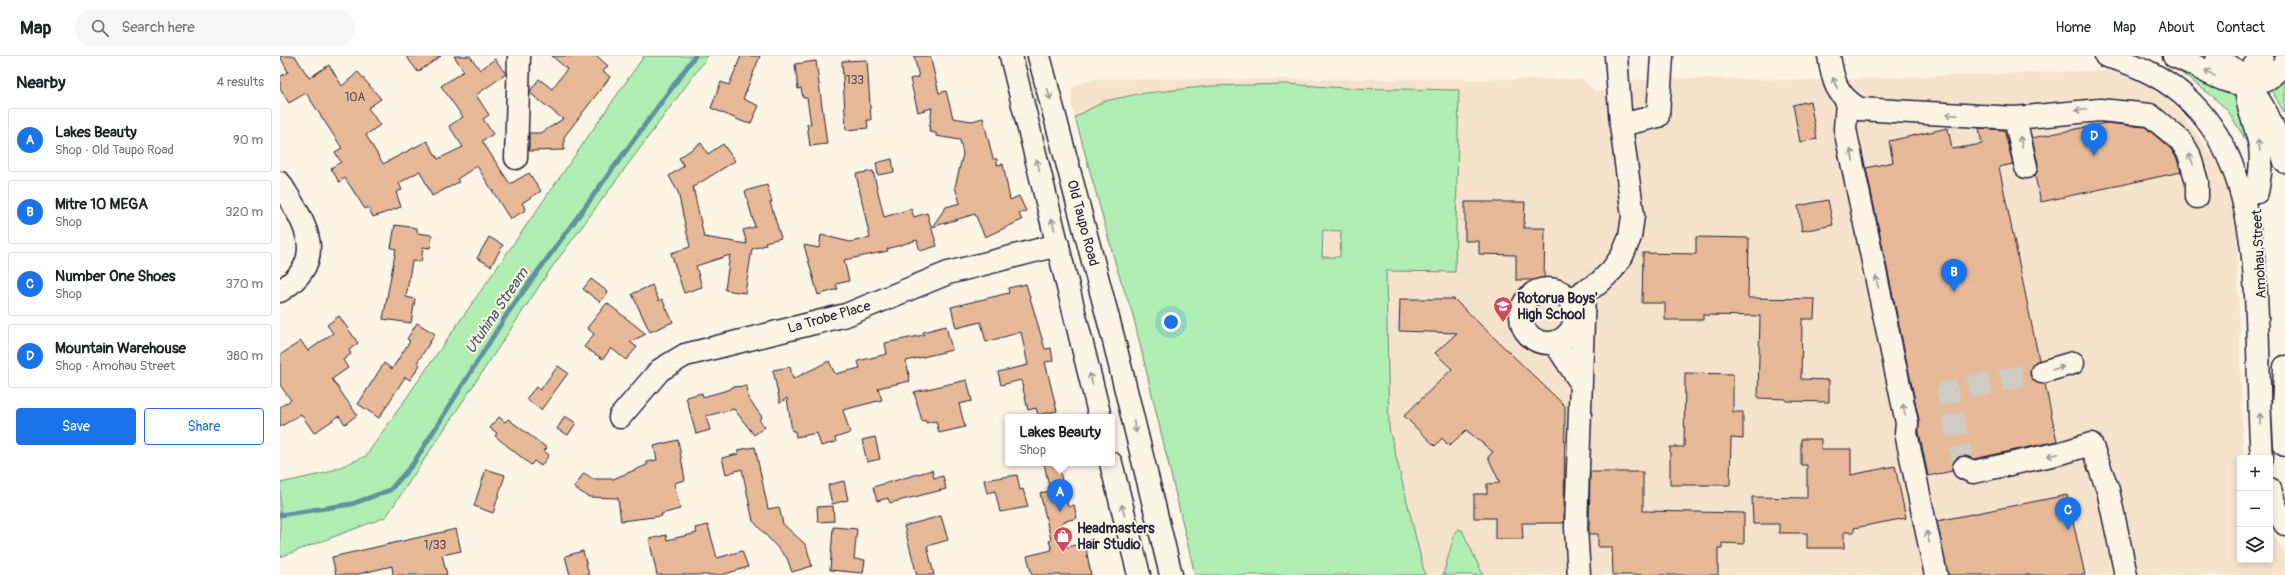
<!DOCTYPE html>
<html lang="en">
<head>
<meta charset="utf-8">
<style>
  :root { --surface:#fff; --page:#f6f6f6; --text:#202124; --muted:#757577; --line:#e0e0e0; --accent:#1a73e8 }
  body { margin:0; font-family:Pangolin,sans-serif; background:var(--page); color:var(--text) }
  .controls { position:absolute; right:12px; bottom:12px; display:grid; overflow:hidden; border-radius:4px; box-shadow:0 2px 6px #0003 }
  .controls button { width:36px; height:36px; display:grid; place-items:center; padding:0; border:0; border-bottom:1px solid var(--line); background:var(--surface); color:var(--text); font:20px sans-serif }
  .you { position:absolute; left:891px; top:266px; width:14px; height:14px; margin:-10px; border:3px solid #fff; border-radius:50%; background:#1a73e8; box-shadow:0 0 0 6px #1a73e833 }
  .badge { display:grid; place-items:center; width:26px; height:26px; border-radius:50%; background:var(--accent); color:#fff; font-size:13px; font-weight:700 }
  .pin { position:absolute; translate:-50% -33px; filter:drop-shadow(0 1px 2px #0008) }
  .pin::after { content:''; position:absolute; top:21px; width:14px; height:12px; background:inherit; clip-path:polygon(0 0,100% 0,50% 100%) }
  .popup { position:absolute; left:725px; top:358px; width:110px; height:52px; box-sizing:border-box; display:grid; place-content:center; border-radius:4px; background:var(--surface); filter:drop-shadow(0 1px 3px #0005); font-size:13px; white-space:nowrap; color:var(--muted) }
  .popup b { font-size:15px; color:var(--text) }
  .popup::after { content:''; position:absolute; left:50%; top:100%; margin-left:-8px; border:8px solid transparent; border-top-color:var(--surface) }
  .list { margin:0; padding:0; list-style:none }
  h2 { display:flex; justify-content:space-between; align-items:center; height:52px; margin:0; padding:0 16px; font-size:17px }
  h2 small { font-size:13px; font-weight:400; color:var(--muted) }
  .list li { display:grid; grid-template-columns:26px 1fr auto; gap:12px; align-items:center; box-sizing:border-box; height:64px; margin:0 8px 8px; padding:0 8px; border:1px solid var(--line); border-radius:4px }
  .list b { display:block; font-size:15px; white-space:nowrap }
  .list p { margin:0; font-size:13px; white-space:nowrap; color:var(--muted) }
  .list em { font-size:13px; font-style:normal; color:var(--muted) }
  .actions { display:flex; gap:8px; padding:12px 16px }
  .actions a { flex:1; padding:9px 0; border:1px solid var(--accent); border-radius:4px; text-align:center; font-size:14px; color:var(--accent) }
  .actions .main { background:var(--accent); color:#fff }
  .icon { flex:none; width:22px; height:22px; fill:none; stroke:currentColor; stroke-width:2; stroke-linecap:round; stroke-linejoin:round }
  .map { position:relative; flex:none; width:2005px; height:519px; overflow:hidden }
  header { display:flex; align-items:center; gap:24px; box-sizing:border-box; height:56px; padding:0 20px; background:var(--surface); border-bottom:1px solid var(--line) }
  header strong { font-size:19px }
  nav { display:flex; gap:22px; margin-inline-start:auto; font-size:14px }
  .search { width:280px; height:36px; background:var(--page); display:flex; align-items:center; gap:10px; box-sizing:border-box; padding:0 14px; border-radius:22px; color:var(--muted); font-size:15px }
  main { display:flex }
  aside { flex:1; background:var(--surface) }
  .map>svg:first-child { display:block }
</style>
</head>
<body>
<header>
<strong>Map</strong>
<div class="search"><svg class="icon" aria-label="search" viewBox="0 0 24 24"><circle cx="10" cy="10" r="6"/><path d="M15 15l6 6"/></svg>Search here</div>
<nav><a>Home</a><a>Map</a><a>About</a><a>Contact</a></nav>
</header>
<main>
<aside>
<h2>Nearby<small>4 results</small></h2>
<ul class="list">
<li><span class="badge">A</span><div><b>Lakes Beauty</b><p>Shop · Old Taupo Road</p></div><em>90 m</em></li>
<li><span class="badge">B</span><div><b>Mitre 10 MEGA</b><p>Shop</p></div><em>320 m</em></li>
<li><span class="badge">C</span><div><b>Number One Shoes</b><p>Shop</p></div><em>370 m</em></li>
<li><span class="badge">D</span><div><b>Mountain Warehouse</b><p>Shop · Amohau Street</p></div><em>380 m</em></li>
</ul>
<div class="actions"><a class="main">Save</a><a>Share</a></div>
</aside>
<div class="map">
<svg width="2005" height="519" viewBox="0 0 2005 519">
  <rect width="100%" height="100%" fill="#fcf5e5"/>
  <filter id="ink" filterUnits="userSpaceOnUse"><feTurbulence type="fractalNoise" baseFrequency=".025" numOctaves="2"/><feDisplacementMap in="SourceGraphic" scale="8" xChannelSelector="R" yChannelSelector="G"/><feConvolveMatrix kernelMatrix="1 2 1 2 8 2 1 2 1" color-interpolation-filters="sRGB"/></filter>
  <g filter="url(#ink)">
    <!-- built -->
    <path fill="#f6e3ce" d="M1831,14L1878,31L1903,59L1937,106L1956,153L1963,402H1960V504H1990V473L2005,497V519H915L853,259L837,213L791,47V34L796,29L815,23H1302L1315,35H1348L1350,24H1368V29H1381L1390,22L1539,24Z"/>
    <!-- green -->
    <path fill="#b1eeb3" stroke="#6a8877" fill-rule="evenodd" d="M364,0H428L270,214L106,461L0,501V427L46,417L86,400Z
      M1893,11L1929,25L1947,38H1958L1970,91L1948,55L1931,39Z
      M2005,16V58L1989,30Z
      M1006,28L1064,32L1179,34L1175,216L1106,215L1109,372L1145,519H915L853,259L837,213L795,61L825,45L858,38L931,30ZM1043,174L1061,175L1060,201H1042Z
      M1178,473L1182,474L1203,519H1163L1175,476Z"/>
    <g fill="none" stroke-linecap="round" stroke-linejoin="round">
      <!-- stream -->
      <path stroke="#6192a1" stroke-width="5" d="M0,459L72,448L110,434L133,408L229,255L415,0"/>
    </g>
    <!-- building -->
    <path fill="#e8b998" stroke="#22223b" d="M0,0H15L29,22L49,9L62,30L78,16L101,43L88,52L100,69L86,79L103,108L147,85L158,103L183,91L169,70L183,61L161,30L184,15L174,0H190L200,14L215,3L226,18L196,39L209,59L203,63L213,78L202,85L230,128L249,117L261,135L242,147L246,154L230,163L197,110L177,123L179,126L152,140L140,115L119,127L122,134L116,136L121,151L93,161L88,151L85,153L65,122L59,126L51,112L61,106L55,96L62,92L26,37L9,47L0,32V21L8,16Z
      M126,0H161L138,16Z
      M272,0H317L328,10L323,15L330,21L284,81V94L249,95V77H261L283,63L250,37L251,34L259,23L272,33L287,13Z
      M461,0H480L463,43L479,50L471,67H466L431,52L441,26L449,29Z
      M634,0H650L659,37L666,35L673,62L692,65L703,62L713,103H717V109L723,108L730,144L739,140L746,155L739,158L742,164L705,181L695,158L652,171L666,151L680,147L675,131L683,98L680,84L656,80V77L649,76L652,52L638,56L630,23L639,21Z
      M587,4L591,64H587L588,72L566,74L562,5Z
      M536,5L547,88L530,90L527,68H531L527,42H523L521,32L518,33L515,8Z
      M1530,45L1537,83L1520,86L1513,49Z
      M1826,67L1865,71L1891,93L1897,103L1901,116L1761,146L1755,120L1758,108L1752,82Z
      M1668,72L1672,93L1702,88L1699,72L1724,74L1733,108L1719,111L1759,304L1753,308L1750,319L1754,325L1765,328L1777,385L1694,403L1682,400L1673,407L1672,415L1648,420L1639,376V364L1586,112L1613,106L1609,85Z
      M421,87L428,98L443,88L455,105L413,131L424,181L467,188L463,174L475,171L465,135L487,129L492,146H490L501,182L485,186L486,189L472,193L465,237L445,234L450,199L416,210L422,231L404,237L391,197L410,191L398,136L389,120L404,110L399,102Z
      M612,103L614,116L598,119L596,107Z
      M593,115L604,161L631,153L634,161L647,157L657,190L640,195L637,184L607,193L608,195L564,204L569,225L556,228L558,233L538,239L524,189L539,192L541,179L570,186L590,182L576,118Z
      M1548,144L1553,169L1522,175L1518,150Z
      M1185,146H1245L1244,172H1265L1264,224H1236V199L1199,198V185H1185Z
      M115,169L137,172V177L152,179L150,192L143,191L141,206L132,205L126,241L135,243L131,267L103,263L116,193L111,192Z
      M209,181L223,189L211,210L197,202Z
      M1416,181L1469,182L1468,242L1535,243L1534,263H1522L1521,323L1549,324V346L1506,345V343L1478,342L1480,260L1423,259V264H1385V247H1362L1363,197L1416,198Z
      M311,223L328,236L320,246L303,233Z
      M746,228L765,293L771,292L773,305L765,306L777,355L758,359L756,352L748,354L741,324L721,329L718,316L748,309L741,276L706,286L701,266L676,272L671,251L729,237L728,232Z
      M372,229L379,245L382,243L393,266L370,276L352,238Z
      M1120,243H1174L1285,350L1284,467H1242L1243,483H1215V462H1194V438H1207V428L1220,427L1208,401L1213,396L1186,374L1169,390L1162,382L1155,390L1124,360L1172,313L1155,297L1177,277L1119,275Z
      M327,247L366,278L350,286L357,291L346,304L331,292L323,303L304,291L314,278L307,272Z
      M59,260L78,287L69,294L71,298L63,304L68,312L52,323L77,359L65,368L59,360L34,377L21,358L0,371V351L11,344L0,329V299L21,285L28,295L53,277L47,269Z
      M137,267L155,278L137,307L140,309L130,324L125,321L99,362L78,348L104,307L112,313L130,285L127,283Z
      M666,270L672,294L626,305L630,325L598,332L602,344L563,354L570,377L555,382L556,386L541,390L537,377L516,381L515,375H512L507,342L500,347L493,314L510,311L513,323L549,305L555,318L580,312L578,305L607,298L605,287L644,279L643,276Z
      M278,310L288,317L261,354L246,343L256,331L260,334Z
      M1405,317L1453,318V356H1463V383L1451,382L1450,429H1390V391H1404Z
      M687,324L692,345L679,348L685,371L659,377L656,365L646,367V364L642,365L634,336Z
      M467,330L468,342L482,361L479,364L485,371L474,379L454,353L426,360L430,374L416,378L406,341L422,337L423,341L451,333L452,331Z
      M285,360L296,367L288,379L277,373Z
      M219,361L225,366L228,363L267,392L264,395L269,399L261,410L254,405L251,409L215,380L217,377L210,372Z
      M595,381L600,403L587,406L582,384Z
      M1521,383H1541V393H1571V419L1615,410L1626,462L1574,472V476H1564V492H1527V477H1499V468H1473L1472,441L1527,442V409H1521Z
      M398,384L405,424L394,427L400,453L381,458L382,460L341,465L338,442L309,441L294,432L304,417L313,423H333L367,409V406L377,404L374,390Z
      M475,391L488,453L499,451L503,468L526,489L532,510L512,516L507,502L473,465L462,413L446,418L442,402L458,398V394Z
      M764,407H778L788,451L794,449L797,462L782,466L787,491L805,487L811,519H752L747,500L772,494L769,485L771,484L760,437L770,435Z
      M206,413L225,419L213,457L194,450Z
      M652,414L654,422L663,420L666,433L610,447L608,442L597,445L593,431Z
      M1310,416H1363V455L1464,457V488L1442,487V492H1438V519H1333L1332,491H1318V478H1309Z
      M737,419L740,434L743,433L748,451L720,456L715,435L707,437L704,424Z
      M564,425L568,444L552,448L548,429Z
      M1787,439L1805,519H1668L1657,465Z
      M553,450L554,465L538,466L537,451Z
      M661,460L668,484L647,490L654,519H637L624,470Z
      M428,469L437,502L462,495L468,511L442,519H377L369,483L386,479L387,484L417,477L415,472Z
      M553,471L577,473L574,503L585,504L583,517L550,514Z
      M176,473L181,495L162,499L167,519H113L112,510L74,519H56L52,501Z
      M303,495L309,519H290L285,500Z"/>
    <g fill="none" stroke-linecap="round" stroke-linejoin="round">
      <!-- minor-tunnel -->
      <path stroke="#d0cbc3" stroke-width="22" stroke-dasharray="22 11" stroke-linecap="butt" d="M1684,412L1668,336L1762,316"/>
      <defs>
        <path id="minor" d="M1549,0C1553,25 1556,39 1579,53L1735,62L1820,54L1870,59L1901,85L1909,98L1917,126V141
          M1567,46L1565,73L1627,367L1626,377L1656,519
          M1735,62L1746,111
          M1341,69L1378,60L1382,0
          M236,102L239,0
          M0,127C24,166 51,203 0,235
          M1241 260a27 27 0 1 1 54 0a27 27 0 1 1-54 0Z
          M1291,244L1319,227L1332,214L1342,200L1350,181L1353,160L1341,69L1336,0
          M1275,287L1301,327
          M1762,316L1793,307
          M340,361L380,314L405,299L566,259L668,217L778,189
          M1684,412L1693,416L1781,397L1811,388L1828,434L1846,519
          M1299,519L1296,472L1304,235"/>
        <path id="major" d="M1826,0C2005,48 1970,244 1982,402
          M1894,0C1922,10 1952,38 1984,25C1991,22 1999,13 2005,7
          M1937,0C1973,25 1994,65 2005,106
          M1977,136C1980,121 1982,106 1980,90C1974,56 1952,31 1982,0
          M2005,311L2003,351L2005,389
          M1990,433L1996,452L2005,468"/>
        <path id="highway" d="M731,0L820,361
          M759,0L834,285L891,519
          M831,407L859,519"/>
      </defs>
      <!-- minor casing -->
      <use href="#minor" stroke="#22223b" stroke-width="25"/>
      <!-- major casing -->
      <use href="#major" stroke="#22223b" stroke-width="25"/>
      <!-- highway casing -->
      <use href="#highway" stroke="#22223b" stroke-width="25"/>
      <!-- minor -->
      <use href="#minor" stroke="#fcf5e5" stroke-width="22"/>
      <!-- major -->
      <use href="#major" stroke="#fcf5e5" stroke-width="22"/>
      <!-- highway -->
      <use href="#highway" stroke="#fcf5e5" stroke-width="22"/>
    </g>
    <!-- one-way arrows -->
    <defs><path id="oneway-shaft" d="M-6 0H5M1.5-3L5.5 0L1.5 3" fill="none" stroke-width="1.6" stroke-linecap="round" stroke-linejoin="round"/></defs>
    <g stroke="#9a9698">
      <use href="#oneway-shaft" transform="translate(1930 17) rotate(-149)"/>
      <use href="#oneway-shaft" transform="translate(1555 27) rotate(-112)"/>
      <use href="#oneway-shaft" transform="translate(769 38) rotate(75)"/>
      <use href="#oneway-shaft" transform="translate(1801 54) rotate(177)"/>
      <use href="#oneway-shaft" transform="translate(1672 59) rotate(-177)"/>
      <use href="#oneway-shaft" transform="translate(1741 86) rotate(-102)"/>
      <use href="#oneway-shaft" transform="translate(1979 89) rotate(-100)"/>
      <use href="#oneway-shaft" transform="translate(1572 99) rotate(-103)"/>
      <use href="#oneway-shaft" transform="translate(1911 103) rotate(-112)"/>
      <use href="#oneway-shaft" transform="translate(758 109) rotate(-104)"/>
      <use href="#oneway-shaft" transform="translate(773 168) rotate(-104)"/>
      <use href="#oneway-shaft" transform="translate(1597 226) rotate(-102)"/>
      <use href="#oneway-shaft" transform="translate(1778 312) rotate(-16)"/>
      <use href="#oneway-shaft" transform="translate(811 323) rotate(-104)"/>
      <use href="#oneway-shaft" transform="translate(1624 354) rotate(-102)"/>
      <use href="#oneway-shaft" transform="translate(1980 363) rotate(-90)"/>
      <use href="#oneway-shaft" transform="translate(855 371) rotate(76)"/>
      <use href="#oneway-shaft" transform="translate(1773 399) rotate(168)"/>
      <use href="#oneway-shaft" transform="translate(843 454) rotate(-104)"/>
      <use href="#oneway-shaft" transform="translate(1648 481) rotate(-102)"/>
    </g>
  </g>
  <!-- icons -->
  <defs>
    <symbol id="school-pin" viewBox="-11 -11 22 30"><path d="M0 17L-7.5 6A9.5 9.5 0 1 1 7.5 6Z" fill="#d1495b" stroke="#fcf5e5"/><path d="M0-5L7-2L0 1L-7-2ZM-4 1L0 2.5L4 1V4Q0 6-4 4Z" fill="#fff"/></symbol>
    <symbol id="shop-pin" viewBox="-11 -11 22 30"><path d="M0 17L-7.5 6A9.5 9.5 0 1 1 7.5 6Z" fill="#d1495b" stroke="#fcf5e5"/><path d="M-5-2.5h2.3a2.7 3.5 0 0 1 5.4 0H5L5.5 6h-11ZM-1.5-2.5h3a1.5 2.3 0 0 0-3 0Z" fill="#fff"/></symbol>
  </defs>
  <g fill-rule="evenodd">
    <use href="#school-pin" x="1212" y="239" width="22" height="30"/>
    <use href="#shop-pin" x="772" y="469" width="22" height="30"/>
  </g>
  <g text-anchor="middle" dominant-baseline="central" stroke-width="4" stroke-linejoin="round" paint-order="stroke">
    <!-- number labels -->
    <g font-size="12" fill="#544852">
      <text x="575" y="24">133</text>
      <text x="75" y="41">10A</text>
      <text x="155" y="489">1/33</text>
    </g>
    <!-- street labels -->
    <g font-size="14" fill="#22223b" stroke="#fcf5e5">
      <text transform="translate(803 167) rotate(75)">Old Taupo Road</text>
      <text transform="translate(1979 198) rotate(-93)">Amohau Street</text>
      <text transform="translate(549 261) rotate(-16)">La Trobe Place</text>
    </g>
    <!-- poi labels -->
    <g font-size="14" font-weight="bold" fill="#22223b" stroke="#fcf5e5" text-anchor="start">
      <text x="1237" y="242">Rotorua Boys'<tspan x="1237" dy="16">High School</tspan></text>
      <text x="797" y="472">Headmasters<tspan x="797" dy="16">Hair Studio</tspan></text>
    </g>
    <!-- water labels -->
    <g font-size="15" font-style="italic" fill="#425a6e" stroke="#fcf5e5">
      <text transform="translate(217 255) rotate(-56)">Utuhina Stream</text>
    </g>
  </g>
</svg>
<div class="controls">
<button>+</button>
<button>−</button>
<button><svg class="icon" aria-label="layers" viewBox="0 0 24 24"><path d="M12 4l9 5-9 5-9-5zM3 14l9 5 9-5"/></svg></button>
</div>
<div class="you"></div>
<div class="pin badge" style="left:780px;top:456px">A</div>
<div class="popup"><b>Lakes Beauty</b>Shop</div>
<div class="pin badge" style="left:1674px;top:236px">B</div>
<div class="pin badge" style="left:1788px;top:474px">C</div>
<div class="pin badge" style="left:1814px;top:100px">D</div>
</div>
</main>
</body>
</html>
